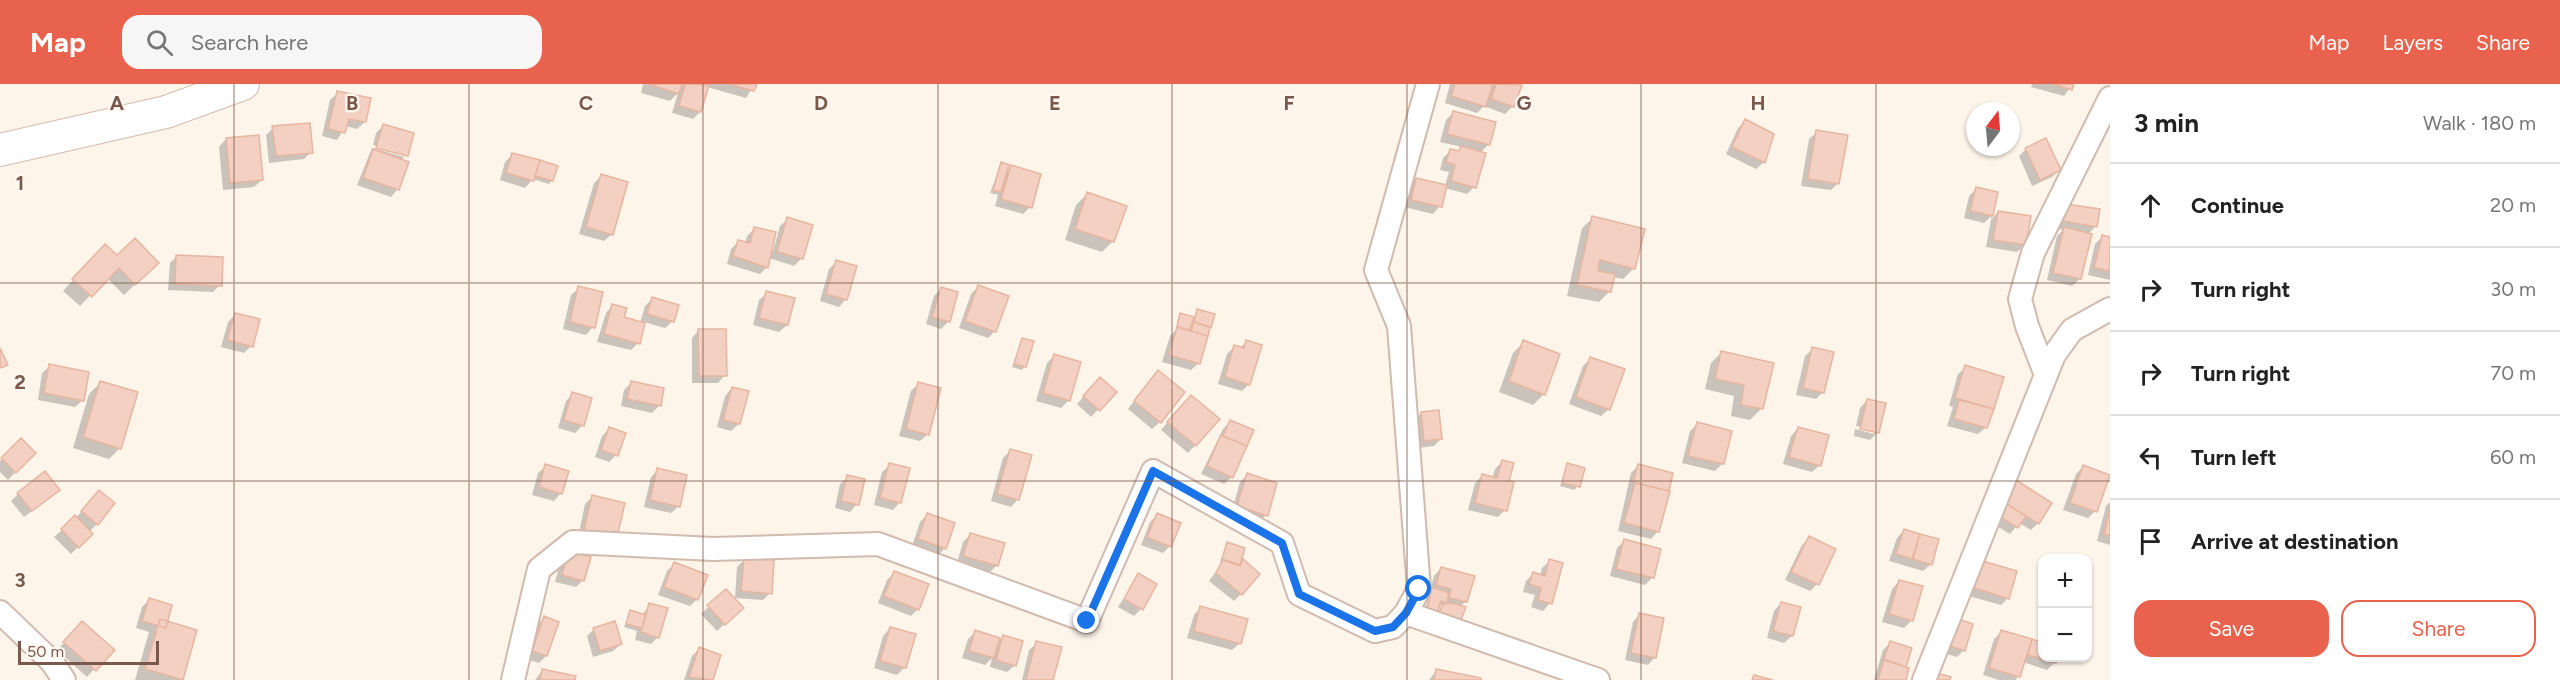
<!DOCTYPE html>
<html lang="en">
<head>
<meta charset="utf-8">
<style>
  :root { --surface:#fff; --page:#f6f6f6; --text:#222; --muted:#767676; --line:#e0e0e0; --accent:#e9624d }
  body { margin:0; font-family:Figtree,sans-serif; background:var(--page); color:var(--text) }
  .controls { position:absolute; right:18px; bottom:18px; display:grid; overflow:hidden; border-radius:12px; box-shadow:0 2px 4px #0004 }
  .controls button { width:54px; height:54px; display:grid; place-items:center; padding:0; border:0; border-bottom:2px solid var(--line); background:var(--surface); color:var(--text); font:30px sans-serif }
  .compass { position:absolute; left:1966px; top:18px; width:54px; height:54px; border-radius:50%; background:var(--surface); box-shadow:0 2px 4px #0004; rotate:16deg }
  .scale { position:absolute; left:18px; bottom:15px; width:141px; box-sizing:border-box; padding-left:6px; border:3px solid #7a584c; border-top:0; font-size:16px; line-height:21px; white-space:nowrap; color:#7a584c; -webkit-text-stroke:4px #fff8f1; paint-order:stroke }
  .stop { position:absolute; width:18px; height:18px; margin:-14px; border:4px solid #1a73e8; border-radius:50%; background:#fff }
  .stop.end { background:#1a73e8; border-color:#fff; box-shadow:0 2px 6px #0008 }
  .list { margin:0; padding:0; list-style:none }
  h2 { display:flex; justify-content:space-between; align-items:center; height:78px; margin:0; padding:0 24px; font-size:26px }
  h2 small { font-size:20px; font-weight:400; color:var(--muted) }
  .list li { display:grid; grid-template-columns:39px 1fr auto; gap:18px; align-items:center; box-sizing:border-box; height:84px; padding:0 24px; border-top:2px solid var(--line) }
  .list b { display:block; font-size:22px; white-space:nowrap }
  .list em { font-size:20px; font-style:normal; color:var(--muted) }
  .actions { display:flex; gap:12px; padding:18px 24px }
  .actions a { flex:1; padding:14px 0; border:2px solid var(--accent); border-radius:18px; text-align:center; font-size:21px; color:var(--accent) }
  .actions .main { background:var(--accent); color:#fff }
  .icon { flex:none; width:33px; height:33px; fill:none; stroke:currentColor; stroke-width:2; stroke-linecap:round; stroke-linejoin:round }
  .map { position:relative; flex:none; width:2110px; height:596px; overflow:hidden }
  header { display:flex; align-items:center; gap:36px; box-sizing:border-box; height:84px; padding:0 30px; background:var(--accent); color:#fff }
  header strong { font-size:28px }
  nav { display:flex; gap:33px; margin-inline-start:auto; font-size:21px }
  .search { width:420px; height:54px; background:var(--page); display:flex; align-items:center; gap:15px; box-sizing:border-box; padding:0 21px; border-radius:18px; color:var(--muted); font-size:22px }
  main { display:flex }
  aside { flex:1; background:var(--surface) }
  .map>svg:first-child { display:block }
</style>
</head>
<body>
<header>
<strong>Map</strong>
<div class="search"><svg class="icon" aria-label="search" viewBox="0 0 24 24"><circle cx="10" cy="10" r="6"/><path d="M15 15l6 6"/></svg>Search here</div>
<nav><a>Map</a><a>Layers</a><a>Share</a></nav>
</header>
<main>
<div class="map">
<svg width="2110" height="596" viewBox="0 0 2110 596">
  <rect width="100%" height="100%" fill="#fdf4ea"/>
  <!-- shadow -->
  <path fill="#0003" fill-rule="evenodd" d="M643,0H680L679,4L683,0H755L746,14L707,3L700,28L693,35L672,29L678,9L670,17L641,9Z
    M1450,0H1491L1490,4L1494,0L1520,2L1512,23L1505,30L1484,22L1477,29L1445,19Z
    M2032,0H2073L2064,12L2031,3Z
    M338,9L365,38L357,45L346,42L337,56L322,52L330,16Z
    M1453,29L1494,39L1488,61L1480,69L1474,103L1467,110L1445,104L1440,122L1433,130L1404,123L1409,103L1416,96L1445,102L1449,88L1440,86L1443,74L1450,67L1456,68L1462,63L1440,58L1446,36Z
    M1745,37L1764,78L1756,85L1726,70L1738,44Z
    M383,42L406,71L401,76L398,105L391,113L357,101L372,64L404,73V70L373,61L376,49Z
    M273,44L311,68L304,75L269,79L266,51Z
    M1817,48L1838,99L1831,106L1801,102L1809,55Z
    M226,55L262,96L254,103L223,106L219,63Z
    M2026,65L2059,86L2052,93L2032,102L2019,72Z
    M513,70L552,96L549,100L533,95L525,104L500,96L505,78Z
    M1001,80L1005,89L1011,83L1030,123L1023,130L995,122L998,111L990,109Z
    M601,92L612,150L604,157L579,150L594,99Z
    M1976,105L1997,110L1991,136V132L1984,139L1964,134L1969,112Z
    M1087,110L1113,157L1102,168L1065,156L1076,121Z
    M1998,128L2025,161L2017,168L1986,163L1991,136Z
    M2058,129L2096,142L2088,150L2080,195L2072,202L2047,196L2057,152L2063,146L2055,144Z
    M1593,134L1634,184L1623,195L1613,193L1610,207L1599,218L1567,212L1582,144Z
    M788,135L802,174L794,182L769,174L767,183L760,190L727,180L731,165L738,158L745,160L747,152L754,145L773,167L780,142Z
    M2102,153L2110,154V196L2088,191L2095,160Z
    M177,172L220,201L213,208L168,206L170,179Z
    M94,173H117L157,179L124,211L107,194L80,222L63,207Z
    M836,178L846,215L839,223L820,217L829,185Z
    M978,203L995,247L988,254L959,244L971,210Z
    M579,204L593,243L586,251L563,245L571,211Z
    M941,205L949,237L941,245L926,240L934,212Z
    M767,209L787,241L779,248L753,241L759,216Z
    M652,215L673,237L665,244L644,238L638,259L631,266L597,258L606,229L613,221L622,235L640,239L645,222Z
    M1198,227L1213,231L1199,279L1191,286L1162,278L1170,252L1176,246L1178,234L1181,231L1193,234Z
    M235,231L251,262L244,269L221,263L228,238Z
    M699,246L725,291L718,299H692V254Z
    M1022,255L1025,282L1022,286L1012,283Z
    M1246,258L1249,300L1242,307L1218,300L1227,270L1234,263L1240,264Z
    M1524,258L1544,310L1533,321L1499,308L1513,269Z
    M1813,265L1823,308L1816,315L1796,311L1805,272Z
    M1722,268L1761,325L1750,336L1731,332L1734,312L1705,305L1711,279Z
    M1054,272L1068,317L1061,324L1036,317L1047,279Z
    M1590,275L1609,325L1601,332L1569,320L1583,282Z
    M50,282L83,316L75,323L38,316L42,289Z
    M1966,283L2002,294L1986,343L1978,350L1947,342L1953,323L1949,322L1958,290Z
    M1151,295L1160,338L1152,345L1128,325Z
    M100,299L120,364L109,375L73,364L89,310Z
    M631,299L659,322L652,329L621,322L624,306Z
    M918,300L928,350L920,357L899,352L911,307Z
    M1093,302L1115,308L1091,333L1077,320Z
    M732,304L739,340L731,347L717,343L725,312Z
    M573,310L583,341L575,349L558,344L566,317Z
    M1867,316L1878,348L1870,356L1854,352L1855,345L1874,350V346L1856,342L1860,324Z
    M1184,320L1218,336L1188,369L1161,346Z
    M1421,329L1441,355L1434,362L1417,364L1414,337Z
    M1230,338L1232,393L1224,400L1201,390L1223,345Z
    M1697,340L1730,348L1722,380L1715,387L1682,379L1690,347Z
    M1798,344L1820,381L1812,388L1783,380L1791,352Z
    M609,345L616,371L609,378L595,373L602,352Z
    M21,356L34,369L8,396L0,388V377Z
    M1011,366L1018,415L1011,423L991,417L1003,374Z
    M1502,378L1507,399L1505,426L1498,433L1468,426L1475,399L1482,392L1492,395L1495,385Z
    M890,381L900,418L893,426L874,421L882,388Z
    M1567,381L1583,385L1575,406L1560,402Z
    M546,382L561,409L554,417L532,411L538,389Z
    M1638,382L1672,390L1658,447L1651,455L1618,447L1631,389Z
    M2083,383L2095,427L2088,434L2063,426L2076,390Z
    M658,386L679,422L671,429L644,423L651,393Z
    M1247,391L1266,431L1259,438L1231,430L1240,398Z
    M848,393L857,420L850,428L835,424L840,400Z
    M2009,405L2038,439L2031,446L2019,439L2010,450L1988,437Z
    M18,410L51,413L24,433L11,417Z
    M592,413L616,452L578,453L585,420Z
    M92,415L97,440L89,448L91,450L71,470L54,453L76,434Z
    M2110,418V461L2097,457L2106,422Z
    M927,431L945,464L938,471L912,462L920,438Z
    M1157,431L1170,462L1163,469L1141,461L1150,438Z
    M1904,446L1937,456L1931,480L1923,487L1889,477L1897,454Z
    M971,450L997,481L990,488L957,479L963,458Z
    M1809,454L1817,500L1810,507L1785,496L1802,461Z
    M1624,457L1653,493L1645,501L1610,492L1617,464Z
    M1227,460L1243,465L1238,483L1243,477L1241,510L1234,517L1209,497L1222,479L1220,478Z
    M568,469L583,496L576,503L555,498L561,476Z
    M745,475L770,509L763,516L735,514L737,483Z
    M1550,477V519L1543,527L1531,523L1535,511L1523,508L1526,497L1533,490L1540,492L1542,484Z
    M674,480L697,515L690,522L658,511L667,487Z
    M1441,484L1466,517L1460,523L1451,548L1424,529L1434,492ZM1438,520L1443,522L1434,531Z
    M1969,484L2008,514L2001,521L1961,510Z
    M894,489L918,525L911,532L878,519L887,496Z
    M1139,491L1141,525L1134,532L1118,523Z
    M1899,497L1921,503L1911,537L1904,544L1882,538L1892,505Z
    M726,507L734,531L717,547L701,530Z
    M149,516L166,538L181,596H135L149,548L136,544L142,523Z
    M1781,519L1799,524L1792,552L1784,559L1767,554L1774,527Z
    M650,521L658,553L651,560L635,556L637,547L624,543L631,528L642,531Z
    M1201,523L1240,559L1232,566L1187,554L1194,531Z
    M1640,530L1655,573L1648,581L1625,576L1633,538Z
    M544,534L557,539L546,572L539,579L525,575L537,541Z
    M1945,542L1964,566L1957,573L1937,567Z
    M890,544L905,583L897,591L874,584L883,552Z
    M594,545L621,560L613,567L593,573L587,552Z
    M75,547L112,566L87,593L57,566Z
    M975,548L996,560L1004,552L1015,581L1007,588L990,583L992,574L985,581L962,574L968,555Z
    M2001,548L2042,560V574H2056L2055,578L2047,586L2023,578L2016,596H1999L1983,591L1994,555Z
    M1891,558L1910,565L1903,596H1874L1883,566Z
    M1037,559L1052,596H1022L1029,566Z
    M699,565L719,572L711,596H684L692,572Z
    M542,587L574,596H535Z
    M1436,587L1479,596H1429Z"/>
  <!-- building -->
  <path fill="#f3d0c1" stroke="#e7b5a0" stroke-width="1.5" d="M648,0H682L679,10Z
    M685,0L709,1L701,28L679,22Z
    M729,0H757L754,7Z
    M1455,0H1493L1486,23L1451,12Z
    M1496,0L1522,1L1514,23L1491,15Z
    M2053,0H2074L2072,6Z
    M337,7L371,14L366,38L349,35L345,49L328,45Z
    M1453,27L1496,38L1490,61L1447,50Z
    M1745,35L1774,50L1765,79L1732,63Z
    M310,39L313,69L276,72L272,42Z
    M383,40L414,49L408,72L376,64Z
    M1816,46L1848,51L1839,100L1808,95Z
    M259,51L263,96L230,99L226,54Z
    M2046,54L2061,86L2040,96L2025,64Z
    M1461,62L1486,69L1476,104L1451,97L1455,81L1446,78L1450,65L1459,67Z
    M373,65L409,78L399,106L363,94Z
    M512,69L540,76L534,97L506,89Z
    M540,76L558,82L553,97L535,92Z
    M1001,78L1009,81L1001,108L993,106Z
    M1011,81L1041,90L1032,124L1001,115Z
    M601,90L628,98L613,151L586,143Z
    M1416,94L1447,101L1442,123L1411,116Z
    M1976,103L1998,108L1993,132L1970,127Z
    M1087,108L1127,122L1114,158L1075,145Z
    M2065,120L2100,125L2097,143L2062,137Z
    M1998,127L2031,132L2026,161L1993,156Z
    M1592,132L1645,145L1635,185L1600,176L1598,187L1615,190L1611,208L1577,201Z
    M787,133L813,141L803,175L777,168Z
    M754,143L776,148L768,184L733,172L738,156L750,159Z
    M2064,143L2092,150L2081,195L2053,189Z
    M2102,151L2110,153V187L2094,184Z
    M135,154L159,179L135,201L119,184L92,213L72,195L105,160L117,171Z
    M176,171L223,173L222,202L175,200Z
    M836,176L857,182L847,216L826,210Z
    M978,201L1009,212L996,248L965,237Z
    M578,202L603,208L595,244L570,238Z
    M941,203L958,208L950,238L932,233Z
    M766,207L795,214L788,241L759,234Z
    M652,213L679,221L674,238L647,230Z
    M612,220L627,224L624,233L645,239L640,260L604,250Z
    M1197,225L1215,230L1211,244L1194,238Z
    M235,229L260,235L253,263L227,256Z
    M1180,229L1194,233L1190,246L1177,243Z
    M1194,238L1210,243L1208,252L1191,247Z
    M1177,243L1208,252L1200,280L1169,271Z
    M698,245H726L727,292H699Z
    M1022,254L1034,257L1026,283L1014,280Z
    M1246,256L1262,261L1250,301L1225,293L1234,261L1244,264Z
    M1523,256L1560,270L1545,311L1509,297Z
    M1812,263L1834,268L1824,309L1803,304Z
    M0,264L8,281L0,284Z
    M1721,267L1774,279L1763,325L1741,321L1744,301L1715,295Z
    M1054,270L1081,278L1070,317L1043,309Z
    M1590,273L1625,285L1610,326L1576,313Z
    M49,280L89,288L84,317L44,309Z
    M1965,281L2004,293L1994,325L1955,314Z
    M1158,286L1185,308L1161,339L1134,317Z
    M1100,293L1117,308L1100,327L1083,312Z
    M100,297L138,308L121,365L83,353Z
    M631,297L664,304L661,322L627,315Z
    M918,298L941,304L929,351L906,345Z
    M732,303L749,307L740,340L723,336Z
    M572,308L592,314L584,342L564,336Z
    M1191,311L1220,335L1196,362L1167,338Z
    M1867,315L1886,319L1879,349L1860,345Z
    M1959,316L1994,325L1987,344L1954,335Z
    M1439,326L1442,355L1424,357L1421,328Z
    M1230,336L1254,346L1247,362L1223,352Z
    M1697,338L1732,347L1724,380L1688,372Z
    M609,343L626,349L618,372L601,366Z
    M1798,343L1829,351L1821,382L1789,373Z
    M1221,351L1247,362L1233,394L1207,382Z
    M21,354L36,369L16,389L1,374Z
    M1010,365L1032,371L1019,416L997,410Z
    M1502,376L1514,379L1509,397L1514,398L1507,427L1475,419L1482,390L1497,394Z
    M889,379L910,384L901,419L880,414Z
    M1567,379L1585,384L1580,403L1562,399Z
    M545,380L569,387L562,410L539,403Z
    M1638,380L1673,389L1669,407L1633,398Z
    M2083,381L2110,391L2097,428L2070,419Z
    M657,384L687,391L680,423L650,416Z
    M45,387L60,406L32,427L17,409Z
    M1247,389L1277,399L1268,432L1237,422Z
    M847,391L865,395L859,421L841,417Z
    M2016,396L2052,419L2039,440L2002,417Z
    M1635,399L1670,407L1659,448L1624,439Z
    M99,406L115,419L98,441L81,427Z
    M592,411L625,419L617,453L584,446Z
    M2002,417L2026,432L2018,444L1994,429Z
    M2110,425V452L2104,450Z
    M927,429L955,439L946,465L918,455Z
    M1157,429L1181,439L1171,463L1147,453Z
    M75,431L93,450L79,464L61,445Z
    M1904,445L1920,450L1912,475L1896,470Z
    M970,449L1005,459L998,482L963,472Z
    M1920,450L1939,455L1932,481L1913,475Z
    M1809,452L1836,465L1819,501L1791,488Z
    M1624,455L1661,465L1654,494L1616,485Z
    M1227,458L1245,464L1240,481L1222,475Z
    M568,467L591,473L584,497L562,491Z
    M744,474L774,476L772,510L741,507Z
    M1243,475L1260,490L1242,511L1216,489L1223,476L1240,482Z
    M1549,475L1563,479L1552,520L1538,516L1541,504L1529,500L1533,488L1545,492Z
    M1976,475L2017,487L2009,515L1968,502Z
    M674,478L708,491L698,516L664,503Z
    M1441,483L1475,492L1467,518L1449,514L1451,505L1436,501Z
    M894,487L929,500L919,526L884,512Z
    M1138,489L1157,500L1143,526L1124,515Z
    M1899,496L1923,502L1913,537L1889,530Z
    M1432,503L1449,509L1447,519L1441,517L1437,529L1427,526Z
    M726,505L744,524L725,541L707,521Z
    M149,514L172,521L166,544L142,537Z
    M1781,518L1801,523L1793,552L1773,547Z
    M649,519L668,524L659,554L641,548Z
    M1451,519L1466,523L1459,541L1437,535L1442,521Z
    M1200,522L1248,535L1241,560L1194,547Z
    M630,526L646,531L642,544L626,540Z
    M1639,529L1664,534L1656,574L1631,569Z
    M544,532L559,538L547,572L532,567Z
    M1952,533L1973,540L1965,567L1944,560Z
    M160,535L197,546L183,596L145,585Z
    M82,537L115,566L96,587L63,558Z
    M615,537L622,560L600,567L593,544Z
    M890,543L916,550L906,584L880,577Z
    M975,546L1000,554L994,574L969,567Z
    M2001,546L2032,555L2020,593L1989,584Z
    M1003,551L1023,557L1016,582L996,576Z
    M2032,555L2042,559V574H2058L2056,579L2028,571Z
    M1036,557L1062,563L1053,596H1026Z
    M1890,557L1912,564L1906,583L1884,575Z
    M699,563L721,571L713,596L689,593Z
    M1884,576L1909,584L1906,596H1878Z
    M542,585L576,592L575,596H540Z
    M1436,585L1481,594V596H1434Z
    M1934,588L1951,593L1950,596H1931Z
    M1754,591L1773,596H1752Z"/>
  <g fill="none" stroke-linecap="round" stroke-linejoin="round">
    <defs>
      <path id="street" d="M2046,291L2027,242L2020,215L2033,169L2110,14
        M0,528L52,578L64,596
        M1406,529L1598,596
        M513,596L539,485L573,458L713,465L878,460L1087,537L1153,387L1282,459L1299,510L1375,547L1393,543L1406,529L1419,505L1399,242L1376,186L1428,0
        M1924,596L2054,271L2072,246L2110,225"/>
      <path id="secondary" d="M0,66L166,28L243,0"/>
    </defs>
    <!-- street casing -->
    <use href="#street" stroke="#d1baae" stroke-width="26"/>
    <!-- secondary casing -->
    <use href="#secondary" stroke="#d6bcae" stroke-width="34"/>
    <!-- street -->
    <use href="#street" stroke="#fff" stroke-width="22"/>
    <!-- secondary -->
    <use href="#secondary" stroke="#fff" stroke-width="32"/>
  </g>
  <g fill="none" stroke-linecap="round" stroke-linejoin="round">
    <!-- route -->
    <path stroke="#1a73e8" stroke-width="8" d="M1087,537L1153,387L1282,459L1299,510L1375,547L1393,543L1406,529L1419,505"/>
  </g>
  <!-- grid -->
  <path fill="none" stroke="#7a584c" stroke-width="1.5" stroke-opacity="0.55" d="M234,0V596M469,0V596M703,0V596M938,0V596M1172,0V596M1407,0V596M1641,0V596M1876,0V596M0,199H2110M0,397H2110"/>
  <g font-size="20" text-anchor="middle" font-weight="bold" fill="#7a584c" stroke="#fff8f1" stroke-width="4.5" stroke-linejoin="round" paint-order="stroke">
    <text x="117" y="26">A</text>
    <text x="352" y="26">B</text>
    <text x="586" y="26">C</text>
    <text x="821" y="26">D</text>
    <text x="1055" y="26">E</text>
    <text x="1289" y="26">F</text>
    <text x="1524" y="26">G</text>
    <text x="1758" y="26">H</text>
    <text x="20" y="106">1</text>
    <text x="20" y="305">2</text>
    <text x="20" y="503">3</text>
  </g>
</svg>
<div class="controls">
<button>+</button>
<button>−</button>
</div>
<svg class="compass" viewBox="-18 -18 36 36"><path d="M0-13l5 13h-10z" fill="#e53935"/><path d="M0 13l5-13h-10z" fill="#767676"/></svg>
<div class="scale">50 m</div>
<div class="stop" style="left:1419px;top:505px"></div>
<div class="stop end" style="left:1087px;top:537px"></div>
</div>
<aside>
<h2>3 min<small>Walk · 180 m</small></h2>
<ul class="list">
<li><svg class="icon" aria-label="ahead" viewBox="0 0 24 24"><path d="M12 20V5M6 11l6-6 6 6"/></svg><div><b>Continue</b></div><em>20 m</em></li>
<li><svg class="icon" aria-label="right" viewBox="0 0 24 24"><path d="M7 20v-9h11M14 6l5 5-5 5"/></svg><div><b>Turn right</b></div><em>30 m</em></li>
<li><svg class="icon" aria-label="right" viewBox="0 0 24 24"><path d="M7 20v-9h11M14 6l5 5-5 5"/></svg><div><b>Turn right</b></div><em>70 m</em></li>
<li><svg class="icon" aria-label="left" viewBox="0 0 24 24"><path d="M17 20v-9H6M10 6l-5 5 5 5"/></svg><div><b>Turn left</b></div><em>60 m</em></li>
<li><svg class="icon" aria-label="arrive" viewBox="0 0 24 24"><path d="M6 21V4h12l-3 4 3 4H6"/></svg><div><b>Arrive at destination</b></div></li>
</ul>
<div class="actions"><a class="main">Save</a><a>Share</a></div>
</aside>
</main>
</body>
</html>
